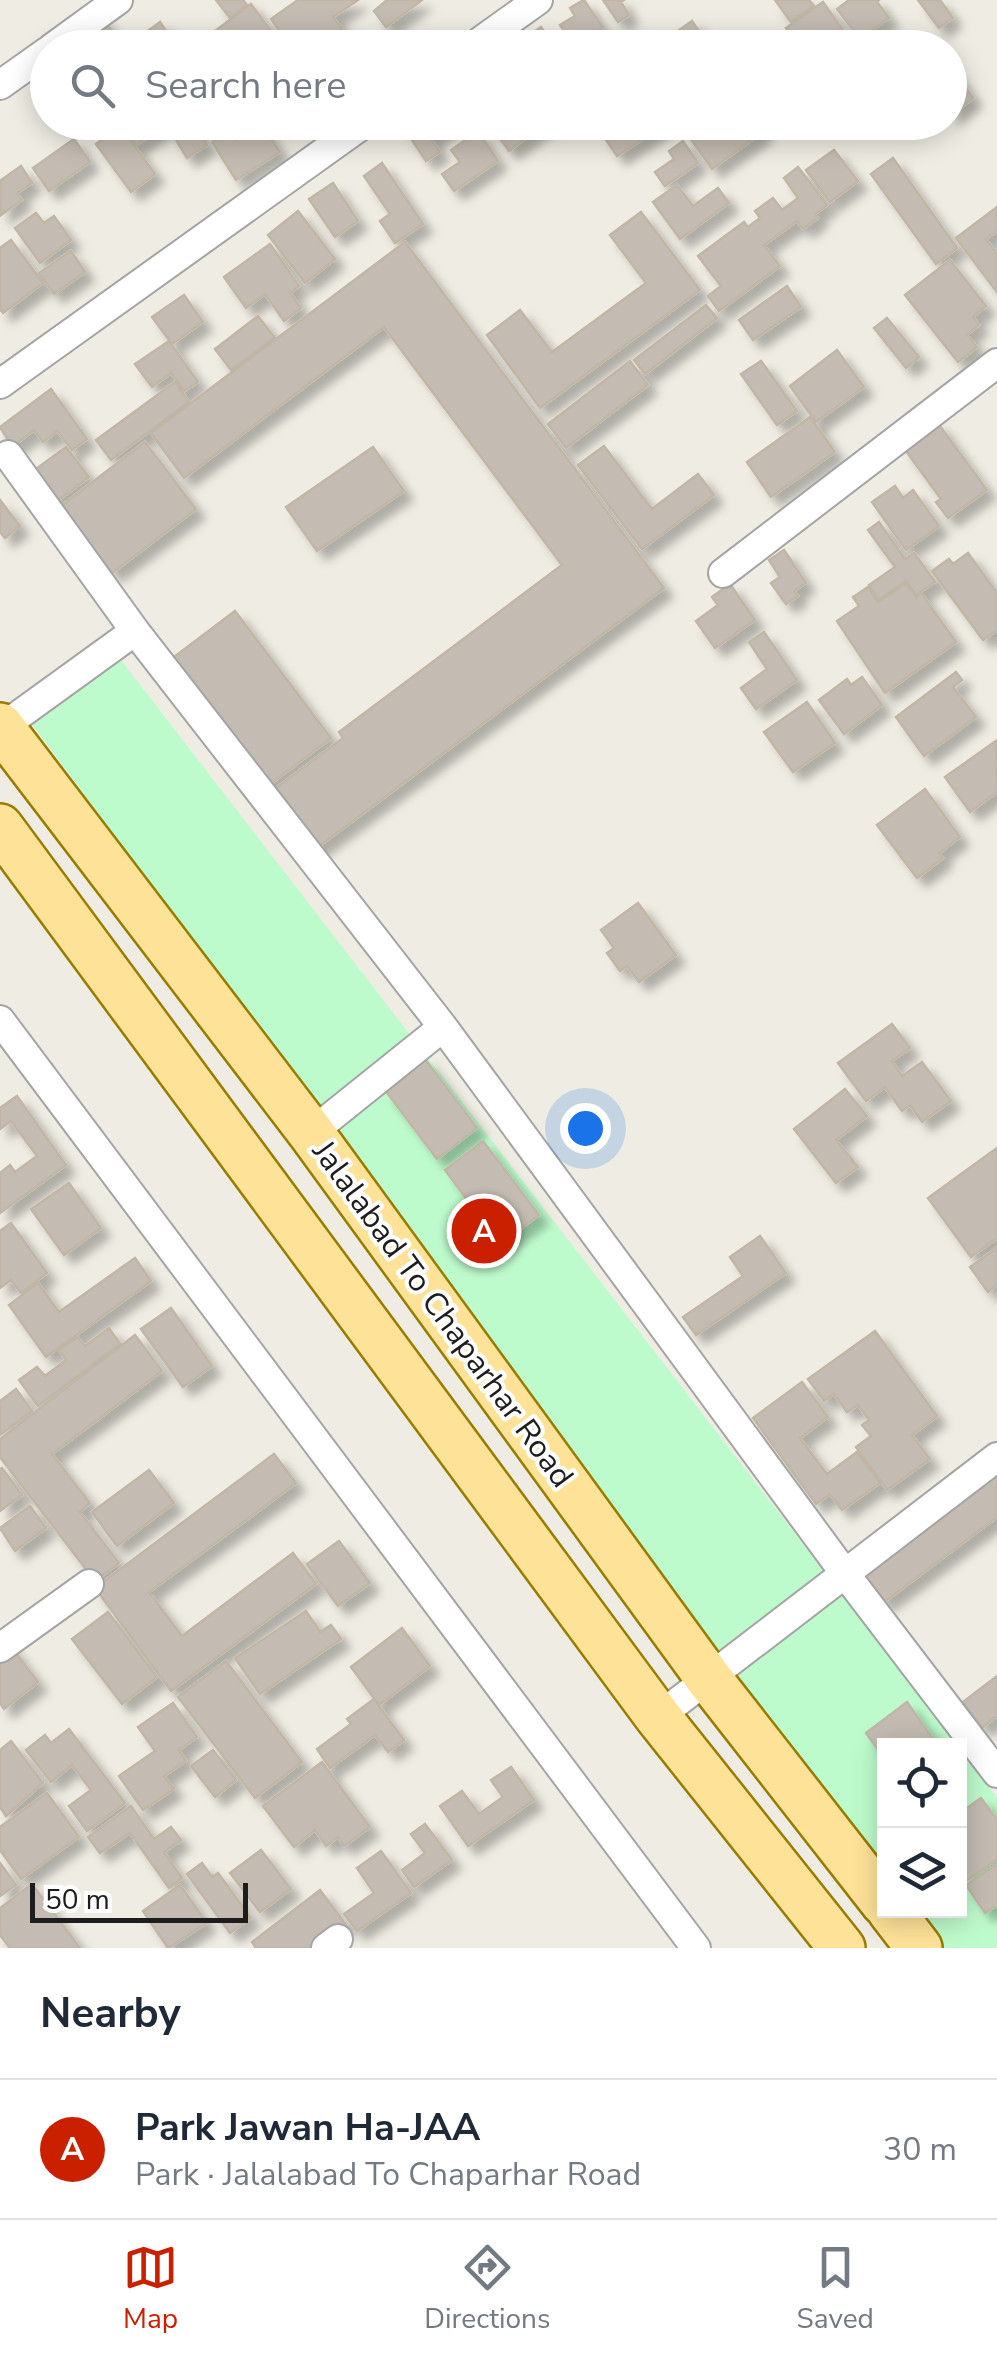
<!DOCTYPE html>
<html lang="en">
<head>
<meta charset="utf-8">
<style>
  :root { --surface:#fff; --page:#f2f2f3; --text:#1f2937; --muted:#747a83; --line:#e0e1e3; --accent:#cb2000 }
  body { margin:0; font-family:"Nunito Sans",sans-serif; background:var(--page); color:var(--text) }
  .controls { position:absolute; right:30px; bottom:30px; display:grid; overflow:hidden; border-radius:0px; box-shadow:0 5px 25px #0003 }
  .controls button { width:90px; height:90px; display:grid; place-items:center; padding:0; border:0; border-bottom:2px solid var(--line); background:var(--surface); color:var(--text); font:50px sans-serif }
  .scale { position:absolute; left:30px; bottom:25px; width:218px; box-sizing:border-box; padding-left:10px; border:5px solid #1d1d1d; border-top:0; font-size:28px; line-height:35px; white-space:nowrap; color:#1d1d1d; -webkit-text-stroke:8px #fff; paint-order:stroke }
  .you { position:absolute; left:585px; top:1128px; width:35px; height:35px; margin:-25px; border:8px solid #fff; border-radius:50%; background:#1a73e8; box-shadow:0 0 0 15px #1a73e833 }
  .badge { display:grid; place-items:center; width:65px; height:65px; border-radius:50%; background:var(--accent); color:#fff; font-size:32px; font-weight:700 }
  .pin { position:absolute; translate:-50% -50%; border:5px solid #fff; box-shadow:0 2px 10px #0006 }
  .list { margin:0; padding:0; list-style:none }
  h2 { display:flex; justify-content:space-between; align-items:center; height:130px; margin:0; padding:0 40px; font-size:42px }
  h2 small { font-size:32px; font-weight:400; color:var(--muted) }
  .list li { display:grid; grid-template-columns:65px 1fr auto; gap:30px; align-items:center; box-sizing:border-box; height:140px; padding:0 40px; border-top:2px solid var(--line) }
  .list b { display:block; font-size:38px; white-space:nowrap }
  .list p { margin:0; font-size:32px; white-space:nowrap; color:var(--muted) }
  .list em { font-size:32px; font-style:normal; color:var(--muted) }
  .icon { flex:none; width:55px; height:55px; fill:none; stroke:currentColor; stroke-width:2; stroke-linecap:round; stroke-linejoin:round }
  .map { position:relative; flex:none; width:997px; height:1948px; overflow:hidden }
  .search { position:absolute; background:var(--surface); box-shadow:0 5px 25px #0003; left:30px; right:30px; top:30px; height:110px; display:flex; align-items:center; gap:25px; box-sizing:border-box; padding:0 35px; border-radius:55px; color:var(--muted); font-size:38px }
  .sheet { height:270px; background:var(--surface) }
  nav { display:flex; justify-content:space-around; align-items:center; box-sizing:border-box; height:140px; border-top:2px solid var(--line); background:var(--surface); font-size:28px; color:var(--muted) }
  nav a { display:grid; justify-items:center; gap:5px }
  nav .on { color:var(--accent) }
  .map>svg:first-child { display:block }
</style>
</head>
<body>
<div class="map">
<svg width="997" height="1948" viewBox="0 0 997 1948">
  <defs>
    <filter id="shadow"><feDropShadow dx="9" dy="9" stdDeviation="5" flood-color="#0004"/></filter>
  </defs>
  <rect width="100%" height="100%" fill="#efede3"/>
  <!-- park -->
  <path fill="#befbcc" d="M121,660L958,1745L884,1746V1874L29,720Z
    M960,1747L997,1798V1948H940L912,1911L960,1910Z"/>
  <!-- building -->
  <path fill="#c4bcb2" stroke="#c1b6a5" stroke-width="2.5" filter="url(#shadow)" d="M216,0H243L247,5L230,18Z
    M298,0H358L333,17L342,29L316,48H291L271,19Z
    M422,0L386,27L374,11L387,0Z
    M584,0L603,28L574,47L560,25L575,16L570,8Z
    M603,0H624L621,2L629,15L618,22Z
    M775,0H809L814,6L791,22Z
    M849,0H879L877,2L889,18L860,39L837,9Z
    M918,0H940L953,18L939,28Z
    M823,2L847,36L831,48H800L786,28Z
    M251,4L271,31L248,48H209L203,40Z
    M100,16L120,41L111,48H58Z
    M692,21L710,47L664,48L678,38L675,33Z
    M160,22L178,48H155L145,33Z
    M541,27L556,48H519L517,44Z
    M950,66L973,98L950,116Z
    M121,122H171L136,145Z
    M176,122H194L207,145L187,158L168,127Z
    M412,122H455L431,139L440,152L426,161L404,128Z
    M488,122H547L509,151Z
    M615,122H656L660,128L617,156L601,132Z
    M679,122H721L730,135L739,128L736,122H757L763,132L712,169Z
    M261,124L280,152L236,180L212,142L229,130L236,140Z
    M120,126L155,174L131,192L96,144Z
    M478,131L498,161L454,191L442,174L460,162L451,150Z
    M74,139L90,162L49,191L33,168Z
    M683,141L698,163L665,186L655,172L674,159L669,151Z
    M834,150L858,181L830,202L806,170Z
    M893,158L957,248L936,264L871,174Z
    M382,163L423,224L395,243L380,221L390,214L364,176Z
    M21,166L32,183L17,193L22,200L1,215L0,181Z
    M798,167L827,205L815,214L818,218L803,229L797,221L764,245L780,266L719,311L708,296L721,286L698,256L744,222L748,227L760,218L755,211L773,198L782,210L798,198L784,178Z
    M333,183L358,221L335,237L309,199Z
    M677,185L693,206L718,188L729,203L680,239L653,202Z
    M997,207V231L986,239L997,254V292L956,238Z
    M298,211L335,259L305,283L268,235Z
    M641,212L700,290L540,408L487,335L520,310L552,352L646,283L610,235Z
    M36,213L44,223L54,216L71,240L40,263L15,228Z
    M11,240L43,283L3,313L0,309V248Z
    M405,242L664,588L310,853L267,795L343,738L339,732L562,565L384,327L184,478L151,433Z
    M270,244L299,286L290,293L301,308L284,321L265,294L246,308L224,277Z
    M71,251L85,272L54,294L39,273Z
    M950,260L986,306L973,317L979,325L967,335L977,347L958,362L905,295Z
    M787,286L801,307L753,340L739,320Z
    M184,295L203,322L172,344L152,317Z
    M706,305L717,318L645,374L634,360Z
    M258,316L275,338L231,370L215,349Z
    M887,318L919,357L906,368L874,328Z
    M169,341L198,382L184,391L171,373L152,387L135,364Z
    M837,350L864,387L816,422L790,386Z
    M630,361L648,385L566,448L548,424Z
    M761,361L797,411L777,425L741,374Z
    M175,382L189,402L111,460L96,440Z
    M51,389L87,439L72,450L57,431L43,442L34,430L12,447L0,427Z
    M810,417L835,452L771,497L747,462Z
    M937,422L987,490L948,518L936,502L941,499L903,447Z
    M145,442L196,509L112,573L61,506Z
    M604,446L652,509L698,474L714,495L642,549L578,465Z
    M66,447L89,477L55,503L32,472Z
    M373,447L404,491L317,551L286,507Z
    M895,486L903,498L913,490L939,526L906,550L872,502Z
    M0,500L20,526L5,538L0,532Z
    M879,522L905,559L914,553L935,582L916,595L906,581L879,600L869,585L895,567L868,530Z
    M784,550L806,583L794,591L798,596L786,604L771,583L780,577L769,560Z
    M968,553L997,593V630L983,640L932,571L949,559L953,564Z
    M906,583L916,597L921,593L956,642L885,693L837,621L859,606L853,597L868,587L878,602Z
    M730,584L755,620L715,648L696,621L718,605L712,597Z
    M235,611L331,738L265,788L170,660Z
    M764,632L797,680L756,709L741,688L767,669L749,642Z
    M956,672L962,680L953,687L976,717L924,756L896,717Z
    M862,677L882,705L844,734L819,700L847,679L851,685Z
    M807,702L835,743L793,772L764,732Z
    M996,741L997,792L970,812L945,777Z
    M925,789L960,837L939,853L943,858L917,878L877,825Z
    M638,903L676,955L639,982L627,966L620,971L607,953L614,948L601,930Z
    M892,1024L910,1048L892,1061L902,1076L922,1062L951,1101L922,1122L910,1105L902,1111L885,1087L866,1101L838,1063Z
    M425,1059L477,1128L437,1159L385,1090Z
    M845,1089L867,1116L836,1140L858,1167L836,1183L794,1129Z
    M17,1096L66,1165L0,1213V1173L10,1165L15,1172L37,1156L11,1121L0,1129V1108Z
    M483,1141L539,1215L500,1244L445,1170Z
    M997,1148V1238L971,1257L928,1198Z
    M69,1183L101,1228L64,1255L31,1209Z
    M11,1223L47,1273L21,1293L11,1280L0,1288V1231Z
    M760,1236L786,1273L696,1335L683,1317L743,1276L730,1257Z
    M997,1248V1285L988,1292L970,1267Z
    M135,1258L151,1281L46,1357L9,1305L38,1283L59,1312Z
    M171,1308L212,1366L183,1387L141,1329Z
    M109,1328L120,1344L38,1406L19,1380L37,1367L45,1376L66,1360L59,1350L77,1337L85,1346Z
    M875,1331L937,1416L912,1435L930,1459L887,1490L856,1447L871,1436L862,1425L869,1420L858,1405L847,1412L834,1394L824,1401L808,1379Z
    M135,1335L162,1371L52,1454L90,1503L80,1512L119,1563L95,1581L0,1457V1439Z
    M802,1382L828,1417L800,1438L827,1474L857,1452L880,1483L842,1510L830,1494L816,1504L753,1418Z
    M16,1389L32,1411L0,1435V1401Z
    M274,1454L296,1483L149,1592L182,1636L293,1553L316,1584L171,1691L95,1588Z
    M2,1468L22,1495L0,1511V1469Z
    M149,1470L174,1503L117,1546L92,1512Z
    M997,1472V1517L883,1603L862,1574Z
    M30,1506L46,1528L15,1551L0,1528Z
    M339,1541L370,1583L338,1606L307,1564Z
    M306,1611L320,1632L331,1625L341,1639L260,1694L235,1658Z
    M108,1612L157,1677L122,1704L72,1639Z
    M402,1628L430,1666L379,1705L351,1667Z
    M9,1644L38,1682L4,1709L0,1703V1651Z
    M226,1661L302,1762L255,1798L178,1697Z
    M997,1676V1716L982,1728L963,1702Z
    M374,1699L404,1740L388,1752L375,1735L330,1768L317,1749L351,1724L347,1719Z
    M907,1702L938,1746H884V1758L866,1733Z
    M173,1703L197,1737L179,1750L186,1761L164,1776L174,1789L143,1810L119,1776L155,1751L138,1727Z
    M69,1729L125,1803L87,1831L69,1806L91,1790L72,1765L51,1782L26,1750L45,1735L51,1743Z
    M11,1741L43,1783L6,1816L0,1807V1750Z
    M213,1750L236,1780L215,1797L191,1766Z
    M322,1762L370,1827L344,1846L338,1837L326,1846L315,1830L294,1847L263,1806Z
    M511,1767L534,1800L468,1846L440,1806L462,1791L479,1814L503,1797L491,1780Z
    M47,1793L79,1837L21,1879L0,1850V1827Z
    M981,1798L997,1820V1859L966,1881L960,1872V1813Z
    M131,1806L154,1839L171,1827L181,1840L164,1852L182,1878L169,1888L130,1833L100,1853L88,1837Z
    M425,1824L452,1860L414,1887L402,1870L425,1853L411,1834Z
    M261,1850L291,1889L260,1912L230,1873Z
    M381,1851L411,1893L357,1931L344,1914L374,1893L357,1868Z
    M0,1863L16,1885L0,1896Z
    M202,1863L212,1877L218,1873L251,1918L230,1933L187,1874Z
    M997,1864V1905L985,1913L966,1885Z
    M32,1884L80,1948H10L0,1935V1908Z
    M180,1885L207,1923L168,1948L143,1911Z
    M320,1890L346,1925L315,1948H256L252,1942Z"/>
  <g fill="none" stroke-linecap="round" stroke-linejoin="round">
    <defs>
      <path id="minor" d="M52,48L118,0
        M471,48L538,0
        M0,85L48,51
        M0,384L366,122
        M8,455L135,631L443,1027L846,1575L997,1773
        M723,573L997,363
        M1,728L135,631
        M0,1020L696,1948
        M311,1133L443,1027
        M0,1648L89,1584
        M658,1717L997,1457
        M326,1948L338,1939"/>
      <path id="primary" d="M0,726L311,1133L709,1679L884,1903
        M0,827L658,1717L842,1948
        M890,1910L919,1948"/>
    </defs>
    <!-- minor casing -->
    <use href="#minor" stroke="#a4a4a4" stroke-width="32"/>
    <!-- primary casing -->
    <use href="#primary" stroke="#977c00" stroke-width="50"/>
    <!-- minor -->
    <use href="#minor" stroke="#fff" stroke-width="28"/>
    <!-- primary -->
    <use href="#primary" stroke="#fee298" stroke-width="45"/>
  </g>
  <g text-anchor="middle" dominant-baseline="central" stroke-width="8" stroke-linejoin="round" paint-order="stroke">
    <!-- street labels -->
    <g font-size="32" fill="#1d1d1d" stroke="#fff">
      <text transform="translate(443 1314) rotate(54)">Jalalabad To Chaparhar Road</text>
    </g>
  </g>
</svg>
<div class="controls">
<button><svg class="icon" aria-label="locate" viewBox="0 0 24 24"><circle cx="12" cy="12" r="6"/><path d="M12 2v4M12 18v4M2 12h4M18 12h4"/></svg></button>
<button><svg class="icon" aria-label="layers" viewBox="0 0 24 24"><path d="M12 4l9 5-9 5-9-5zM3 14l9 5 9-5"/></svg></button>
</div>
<div class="scale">50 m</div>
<div class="you"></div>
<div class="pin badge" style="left:484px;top:1231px">A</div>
<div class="search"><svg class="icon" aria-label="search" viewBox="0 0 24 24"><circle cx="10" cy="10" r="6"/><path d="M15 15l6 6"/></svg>Search here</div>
</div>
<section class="sheet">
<h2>Nearby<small></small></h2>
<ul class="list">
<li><span class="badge">A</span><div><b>Park Jawan Ha-JAA</b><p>Park · Jalalabad To Chaparhar Road</p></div><em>30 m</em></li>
</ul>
</section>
<nav>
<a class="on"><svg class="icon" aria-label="map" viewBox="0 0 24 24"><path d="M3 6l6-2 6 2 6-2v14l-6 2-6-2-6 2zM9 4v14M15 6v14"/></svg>Map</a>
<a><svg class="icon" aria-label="directions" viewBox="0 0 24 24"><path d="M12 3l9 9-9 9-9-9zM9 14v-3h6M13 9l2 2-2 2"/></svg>Directions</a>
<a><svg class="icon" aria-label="saved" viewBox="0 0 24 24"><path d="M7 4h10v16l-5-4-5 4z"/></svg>Saved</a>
</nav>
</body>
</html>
